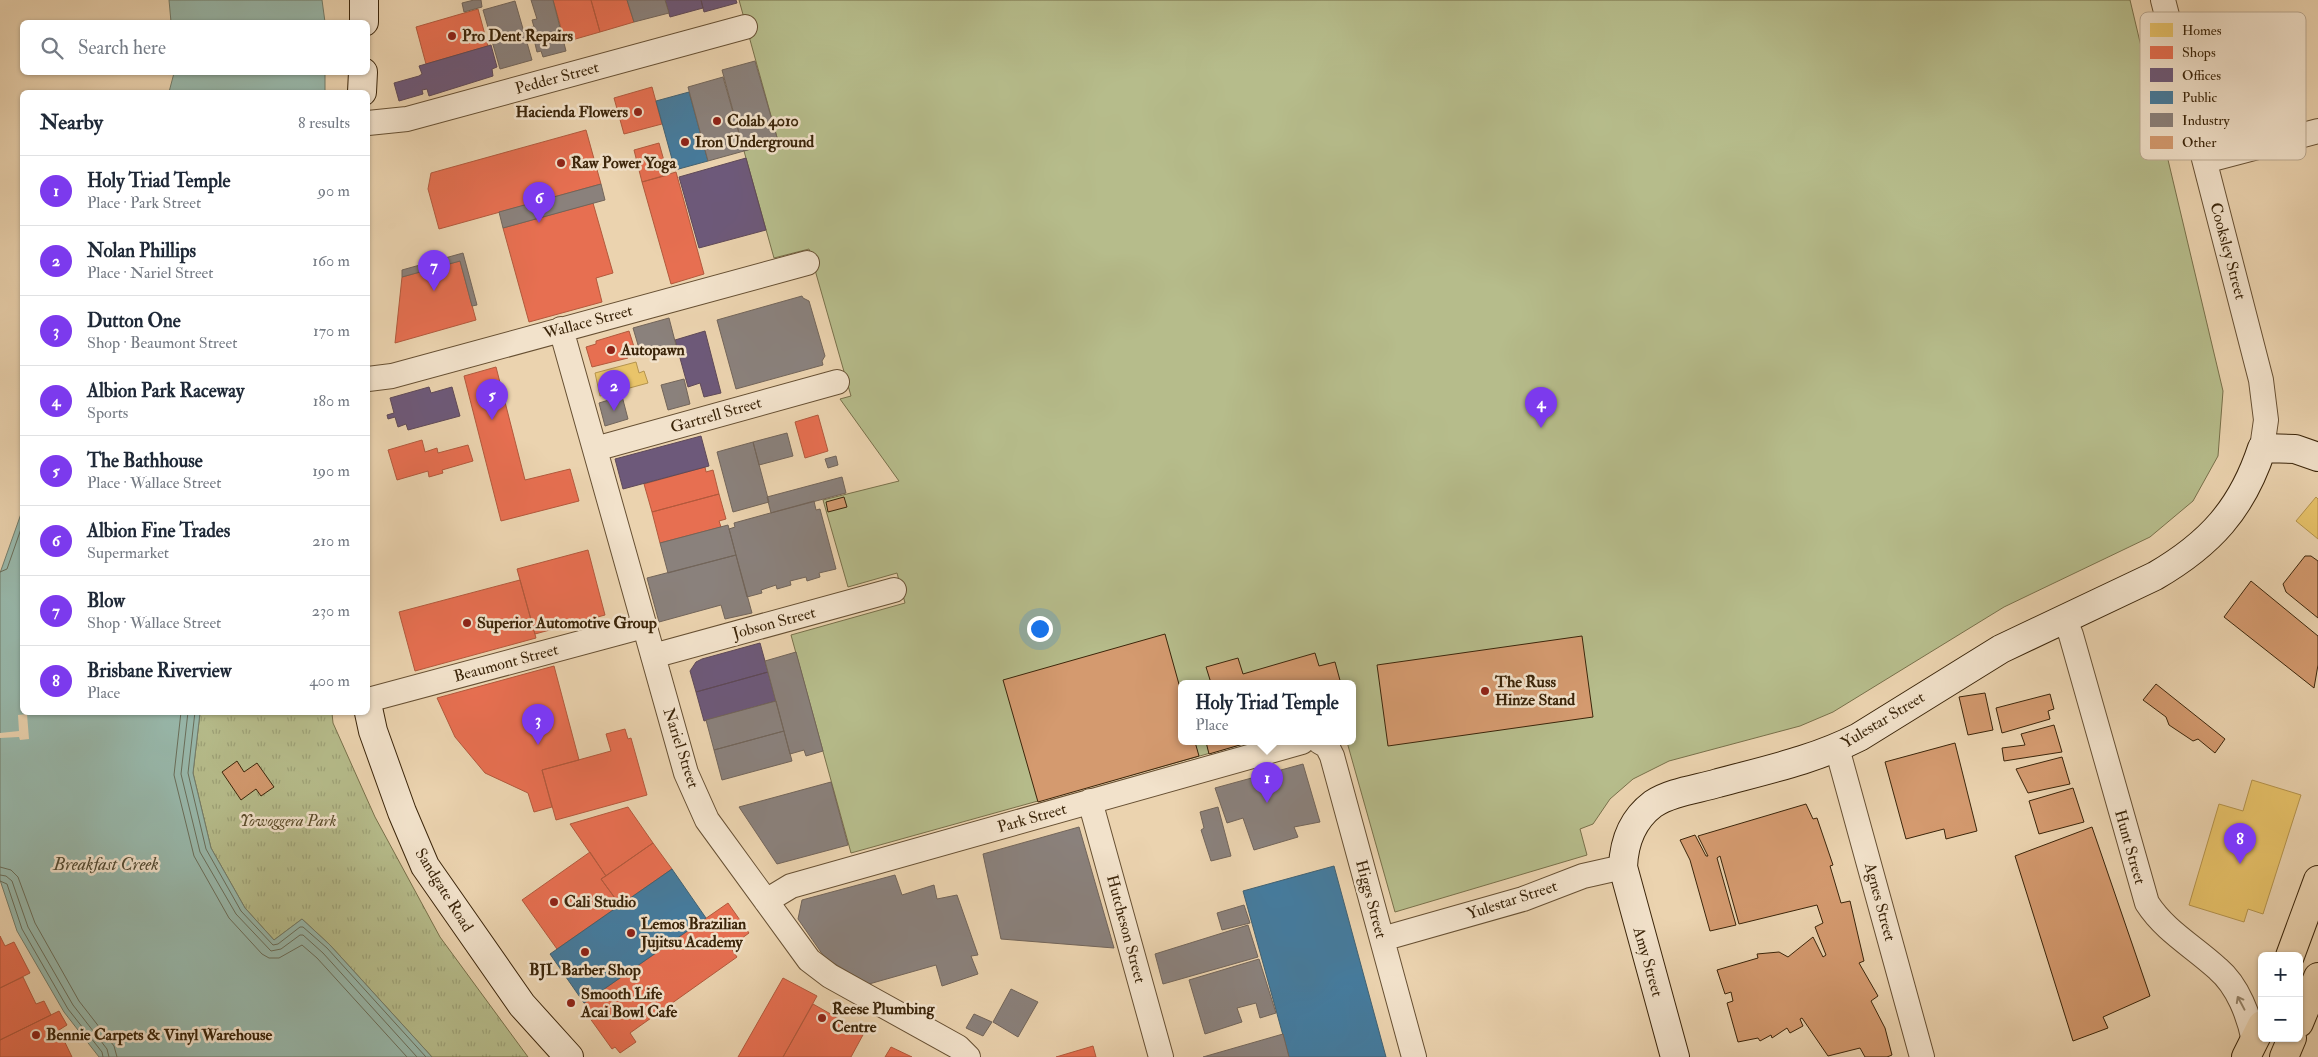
<!DOCTYPE html>
<html lang="en">
<head>
<meta charset="utf-8">
<style>
  :root { --surface:#fff; --page:#f2f2f3; --text:#1f2937; --muted:#747a83; --line:#e0e1e3; --accent:#7c3aed }
  body { margin:0; font-family:"IM FELL Double Pica",serif; background:var(--page); color:var(--text) }
  .controls { position:absolute; right:15px; bottom:15px; display:grid; overflow:hidden; border-radius:8px; box-shadow:0 1px 4px #0004 }
  .controls button { width:45px; height:45px; display:grid; place-items:center; padding:0; border:0; border-bottom:1px solid var(--line); background:var(--surface); color:var(--text); font:25px sans-serif }
  .you { position:absolute; left:1039px; top:628px; width:18px; height:18px; margin:-12px; border:4px solid #fff; border-radius:50%; background:#1a73e8; box-shadow:0 0 0 8px #1a73e833 }
  .badge { display:grid; place-items:center; width:32px; height:32px; border-radius:50%; background:var(--accent); color:#fff; font-size:16px; font-weight:700 }
  .pin { position:absolute; translate:-50% -41px; filter:drop-shadow(0 1px 2px #0008) }
  .pin::after { content:''; position:absolute; top:26px; width:18px; height:15px; background:inherit; clip-path:polygon(0 0,100% 0,50% 100%) }
  .popup { position:absolute; left:1178px; top:680px; width:178px; height:65px; box-sizing:border-box; display:grid; place-content:center; border-radius:8px; background:var(--surface); filter:drop-shadow(0 1px 4px #0005); font-size:16px; white-space:nowrap; color:var(--muted) }
  .popup b { font-size:19px; color:var(--text) }
  .popup::after { content:''; position:absolute; left:50%; top:100%; margin-left:-10px; border:10px solid transparent; border-top-color:var(--surface) }
  .list { margin:0; padding:0; list-style:none }
  h2 { display:flex; justify-content:space-between; align-items:center; height:65px; margin:0; padding:0 20px; font-size:21px }
  h2 small { font-size:16px; font-weight:400; color:var(--muted) }
  .list li { display:grid; grid-template-columns:32px 1fr auto; gap:15px; align-items:center; box-sizing:border-box; height:70px; padding:0 20px; border-top:1px solid var(--line) }
  .list b { display:block; font-size:19px; white-space:nowrap }
  .list p { margin:0; font-size:16px; white-space:nowrap; color:var(--muted) }
  .list em { font-size:16px; font-style:normal; color:var(--muted) }
  .icon { flex:none; width:28px; height:28px; fill:none; stroke:currentColor; stroke-width:2; stroke-linecap:round; stroke-linejoin:round }
  .map { position:relative; flex:none; width:2318px; height:1057px; overflow:hidden }
  .search { position:absolute; background:var(--surface); box-shadow:0 1px 4px #0004; left:20px; top:20px; width:350px; height:55px; display:flex; align-items:center; gap:12px; box-sizing:border-box; padding:0 18px; border-radius:8px; color:var(--muted); font-size:19px }
  .panel { position:absolute; background:var(--surface); box-shadow:0 1px 4px #0004; left:20px; top:90px; width:350px; height:625px; border-radius:8px }
  .map>svg:first-child { display:block }
</style>
</head>
<body>
<div class="map">
<svg width="2318" height="1057" viewBox="0 0 2318 1057">
  <defs>
    <pattern id="grass-tufts" width="24" height="20" patternUnits="userSpaceOnUse" patternTransform="scale(1.25)"><rect width="24" height="20" fill="#b6bc8b"/><path d="M3 7l-1-3M5 7V3M7 7l1-3M15 17l-1-3M17 17v-4M19 17l1-3" fill="none" stroke="#9da177"/></pattern>
  </defs>
  <rect width="100%" height="100%" fill="#ebd3af"/>
  <filter id="stains"><feTurbulence type="fractalNoise" baseFrequency=".004" numOctaves="4"/><feColorMatrix values="0 0 0 0 .2 0 0 0 0 .09 0 0 0 0 .02 0 0 0 .5 -.17"/></filter>
  <radialGradient id="worn" r=".72"><stop offset=".6" stop-color="#630" stop-opacity="0"/><stop offset="1" stop-color="#630" stop-opacity=".3"/></radialGradient>
  <!-- grass -->
  <path fill="url(#grass-tufts)" stroke="#78704a" d="M200,713H332L333,723L375,817L440,937L528,1057H432L330,945L302,919L274,940L245,908L211,848L193,773Z"/>
  <!-- garden -->
  <path fill="#b6bc8b" stroke="#78704a" d="M739,0H2130L2223,391L2218,456L2193,501L2150,537L2004,607L1833,712L1800,726L1669,761L1633,779L1610,799L1593,824L1580,829L1587,855L1395,912L1347,742H1352V684H1182V742H1250L851,853L791,635L905,603L897,573L848,587L823,500L899,481L840,399L851,396L809,249L774,258L744,151L778,141Z"/>
  <!-- water -->
  <path fill="#98b8ab" stroke="#737d6b" d="M169,0H322L325,22H171Z
    M174,73H325V92H169Z
    M22,511V712L200,713L193,773L211,848L245,908L274,940L302,919L330,945L432,1057H99L64,1012L17,931L0,880V573Z"/>
  <!-- pier -->
  <path fill="#ebd3af" d="M27,714L29,739L20,740L19,737L0,738V733L19,731L18,715Z"/>
  <!-- homes -->
  <path fill="#e9c46a" stroke="#b5944d" d="M636,362L639,373L644,371L648,383L600,396L595,373Z
    M2316,497L2318,499V539L2296,521Z
    M2252,780L2301,795L2263,914L2248,909L2244,922L2189,905L2219,804L2243,811Z"/>
  <!-- shops -->
  <path fill="#e76f51" stroke="#b3593c" d="M553,0H591L600,32L565,42Z
    M591,0H627L634,22L600,32Z
    M478,9L488,46L426,64L416,27Z
    M652,87L662,124L624,134L614,98Z
    M586,130L601,184L439,229L428,189L431,173Z
    M659,143L668,175L642,182L634,150Z
    M676,172L704,274L671,284L642,182Z
    M593,203L613,273L596,278L602,302L529,322L503,228Z
    M460,261L476,320L395,343L402,277Z
    M629,331L636,353L627,356L628,358L592,367L586,347L596,344V341Z
    M496,367L525,480L570,469L579,501L501,521L464,376Z
    M818,415L828,451L805,458L795,422Z
    M422,440L425,452L437,448L438,453L468,445L473,461L442,470L443,473L429,477L428,471L397,480L388,450Z
    M705,467L706,472L713,470L719,494L652,512L644,484Z
    M719,494L726,519L719,521L721,527L660,543L652,512Z
    M588,550L605,615L535,634L517,569Z
    M520,580L536,638L415,671L399,612Z
    M554,666L579,760L542,770L552,807L534,812L528,793L485,773L455,737L437,698Z
    M625,729L628,739L631,738L647,795L556,820L542,770L611,751L606,734Z
    M628,807L653,843L606,876L570,824Z
    M653,843L672,869L620,905L601,879Z
    M590,852L606,876L601,879L620,905L557,949L522,900Z
    M728,903L749,933L730,947L737,957L630,1033L636,1042L620,1053L615,1047L612,1049L584,1010L588,1008L584,1003Z
    M0,936L5,946L14,942L30,973L0,988Z
    M23,977L36,1004L44,1001L51,1015L0,1040V988Z
    M783,978L817,996L783,1057H738Z
    M813,1004L864,1033L851,1057H783Z
    M59,1011L67,1025L59,1030L72,1057H0V1040Z
    M1093,1046L1096,1057H1056Z
    M891,1047L912,1057H885Z"/>
  <!-- offices -->
  <path fill="#6d597a" stroke="#5e4958" d="M665,0H701L703,8L670,17Z
    M701,0H736L737,3L704,12Z
    M491,45L497,67L492,69L493,76L429,96L427,89L422,90L423,94L399,101L394,83L419,76L422,74L419,66Z
    M746,158L766,230L699,248L679,177Z
    M705,331L721,393L704,397L700,383L688,387L675,340Z
    M429,387L431,393L452,387L460,416L408,430L406,424L398,427L395,417L388,419L387,415L394,413L390,398Z
    M701,436L709,466L623,489L615,459Z
    M760,643L768,672L696,692L690,671L696,662L702,659Z
    M768,672L776,701L704,721L696,692Z"/>
  <!-- public -->
  <path fill="#457b9d" stroke="#426171" d="M689,92L708,161L675,170L656,101Z
    M1334,866L1386,1057H1289L1243,891Z
    M672,869L706,918L584,1003L550,954Z"/>
  <!-- industry -->
  <path fill="#8a817c" stroke="#72655a" d="M474,0H481L482,7L464,12L462,3Z
    M531,0H553L566,51L543,57L541,51L537,52L531,27H534L532,20L537,19Z
    M627,0H665L669,13L634,22Z
    M515,1L532,60L500,69L483,10Z
    M755,61L778,141L744,151L722,70Z
    M723,77L744,151L708,161L688,87Z
    M601,184L605,200L503,228L499,212Z
    M463,253L477,305L472,306L460,261L402,277V270Z
    M802,296L803,298L809,301L825,356L822,361L823,365L736,389L717,320Z
    M669,318L676,345L641,355L633,328Z
    M684,379L690,404L668,410L661,385Z
    M622,396L628,419L605,426L599,403Z
    M787,433L793,456L759,465L753,442Z
    M753,442L769,502L733,512L717,452Z
    M836,456L838,465L828,468L825,459Z
    M842,477L846,493L771,513L767,497Z
    M814,501L816,510L820,509L836,569L819,573L820,577L807,581L806,577L790,581L791,585L777,589L776,585L761,590L762,593L747,597L729,529L735,527L734,523Z
    M728,525L736,555L668,573L660,543Z
    M736,555L752,613L725,619L721,605L659,622L647,578Z
    M796,652L823,751L806,756L804,750L790,754L765,661Z
    M776,701L784,731L714,750L706,720Z
    M784,731L792,761L722,780L714,750Z
    M1303,764L1320,822L1294,827L1298,837L1254,850L1243,818L1227,823L1215,788Z
    M831,782L848,845L777,864L739,807Z
    M1218,807L1231,856L1211,861L1201,830L1204,828L1200,812Z
    M1079,827L1114,948L1001,939L983,854Z
    M895,875L902,895L934,885L937,899L957,895L978,955L971,956L978,974L942,986L936,965L869,984L825,958L798,919L802,900Z
    M1244,905L1250,923L1222,930L1217,913Z
    M1248,925L1258,957L1163,984L1155,954Z
    M1259,959L1276,1013L1260,1018L1256,1003L1237,1008L1242,1022L1205,1034L1189,980Z
    M1011,989L1038,1002L1018,1037L993,1022Z
    M974,1014L992,1022L983,1036L966,1028Z
    M1283,1034L1289,1057H1203Z"/>
  <g fill="none" stroke-linecap="round" stroke-linejoin="round">
    <!-- shore -->
    <path stroke="#6a6e5a" stroke-width="1" d="M0,572L7,569L22,526
      M181,712L174,775L194,856L229,918L262,954L269,958H279L302,945L317,958L407,1057
      M188,712L181,774L200,852L236,914L271,951L281,949L300,935H303L323,953L417,1057
      M195,712L188,773L206,849L241,911L273,945L278,944L300,927H303L327,948L426,1057
      M0,867L11,870L18,877L35,923L79,1001L114,1046L117,1057
      M0,875L6,876L12,881L28,927L73,1005L107,1049L109,1057
      M0,881L7,884L22,929L68,1009L102,1052L103,1057"/>
  </g>
  <!-- building -->
  <path fill="#d49a6f" stroke="#3b250a" d="M844,497L847,507L828,512L826,502Z
    M2305,556H2311L2318,561V618L2286,592L2283,584Z
    M2251,581L2318,636V665L2314,688L2224,617Z
    M1165,634L1182,695V742H1195L1199,756L1038,802L1003,680Z
    M1582,636L1593,717L1388,746L1377,665Z
    M1315,653L1319,666L1335,662L1341,684H1207L1211,683L1206,667L1238,658L1243,674Z
    M2156,684L2225,739L2215,753L2198,739L2193,741L2169,725L2166,717L2143,700Z
    M1985,693L1993,730L1968,735L1959,697Z
    M2050,694L2054,709L2048,711L2050,719L2002,733L1996,708Z
    M2054,725L2062,752L2004,761L2002,748L2025,745L2021,734Z
    M1206,742H1250L1209,754Z
    M1955,743L1977,831L1946,839L1944,829L1906,839L1885,762Z
    M2062,757L2070,784L2028,793L2016,769Z
    M237,761L244,772L257,763L274,787L261,796L256,789L241,800L222,772Z
    M2073,788L2084,822L2039,834L2029,801Z
    M1806,804L1813,819L1817,818L1833,865L1830,866L1841,903L1850,901L1864,961L1859,963L1878,996L1871,1001L1885,1028L1892,1055L1887,1057H1865L1860,1048L1828,1056L1802,1018L1800,1019L1803,1026L1790,1033L1787,1028L1772,1038L1771,1035L1760,1041L1758,1038L1738,1042L1727,1003L1733,1001L1731,992L1725,994L1717,970L1758,958L1757,954L1779,952L1788,957L1813,937L1823,957L1826,955L1815,927L1823,923L1817,905L1739,924L1720,856L1717,858L1736,925L1710,931L1690,860L1680,840L1695,835L1706,856H1708L1698,836Z
    M2092,827L2150,996L2103,1017L2108,1028L2073,1041L2015,856Z"/>
  <g fill="none" stroke-linecap="round" stroke-linejoin="round">
    <defs>
      <path id="street" d="M2163,0L2261,380L2266,420L2262,448
        M368,123L407,119L745,27
        M2205,161L2318,131
        M561,329L686,773L707,820L809,960L830,976L958,1047L968,1057
        M368,379L392,376L807,263
        M595,449L837,382
        M2064,618L2071,635L2147,903C2165,931 2193,946 2218,969C2238,986 2249,1016 2254,1041
        M653,656L894,590
        M368,700L644,626
        M1320,742L1327,746L1332,756L1414,1057
        M1837,748L1922,1057
        M1090,801L1161,1057
        M766,901L791,886L1302,742
        M1382,939L1523,899L1583,876L1623,867"/>
      <path id="secondary" d="M364,0V22
        M362,92L363,72
        M368,708L373,731L402,812L425,866L522,1005L569,1057
        M1675,1057L1623,867C1624,842 1633,819 1653,804C1671,792 1698,789 1718,783C1766,770 1814,760 1859,737L2001,649L2155,576C2210,544 2242,509 2262,448L2295,449L2318,457"/>
      <path id="highway" d="M2290,956L2318,880
        M2299,1023L2318,977
        M2246,1057L2262,1025
        M2284,1057L2292,1038"/>
    </defs>
    <!-- street casing -->
    <use href="#street" stroke="#675033" stroke-width="26"/>
    <!-- secondary casing -->
    <use href="#secondary" stroke="#3b250a" stroke-width="30"/>
    <!-- highway casing -->
    <use href="#highway" stroke="#3b250a" stroke-width="30"/>
    <!-- street -->
    <use href="#street" stroke="#f2e2cb" stroke-width="24"/>
    <!-- secondary -->
    <use href="#secondary" stroke="#f2e2cb" stroke-width="28"/>
    <!-- highway -->
    <use href="#highway" stroke="#ebd3af" stroke-width="28"/>
  </g>
  <!-- one-way arrows -->
  <defs><path id="oneway-shaft" d="M-6 0H5M1.5-3L5.5 0L1.5 3" fill="none" stroke-width="1.6" stroke-linecap="round" stroke-linejoin="round" transform="scale(1.25)"/></defs>
  <use stroke="#96846a" href="#oneway-shaft" transform="translate(2241 1003) rotate(-118)"/>
  <!-- markers -->
  <g fill="#8f2418" stroke="#f2e2cb" stroke-width="2">
    <circle cx="452" cy="36" r="5"/>
    <circle cx="638" cy="112" r="5"/>
    <circle cx="717" cy="121" r="5"/>
    <circle cx="685" cy="142" r="5"/>
    <circle cx="561" cy="163" r="5"/>
    <circle cx="611" cy="350" r="5"/>
    <circle cx="467" cy="623" r="5"/>
    <circle cx="1485" cy="691" r="5"/>
    <circle cx="554" cy="902" r="5"/>
    <circle cx="631" cy="933" r="5"/>
    <circle cx="585" cy="952" r="5"/>
    <circle cx="571" cy="1003" r="5"/>
    <circle cx="822" cy="1018" r="5"/>
    <circle cx="36" cy="1035" r="5"/>
  </g>
  <g text-anchor="middle" dominant-baseline="central" stroke-width="5" stroke-linejoin="round" paint-order="stroke">
    <!-- poi labels -->
    <g font-size="16" font-weight="bold" fill="#3b250a" stroke="#f2e2cb" text-anchor="start">
      <text x="462" y="36">Pro Dent Repairs</text>
      <text x="628" y="112" text-anchor="end">Hacienda Flowers</text>
      <text x="727" y="121">Colab 4010</text>
      <text x="695" y="142">Iron Underground</text>
      <text x="571" y="163">Raw Power Yoga</text>
      <text x="621" y="350">Autopawn</text>
      <text x="477" y="623">Superior Automotive Group</text>
      <text x="1495" y="682">The Russ<tspan x="1495" dy="18">Hinze Stand</tspan></text>
      <text x="564" y="902">Cali Studio</text>
      <text x="641" y="924">Lemos Brazilian<tspan x="641" dy="18">Jujitsu Academy</tspan></text>
      <text x="585" y="970" text-anchor="middle">BJL Barber Shop</text>
      <text x="581" y="994">Smooth Life<tspan x="581" dy="18">Acai Bowl Cafe</tspan></text>
      <text x="832" y="1009">Reese Plumbing<tspan x="832" dy="18">Centre</tspan></text>
      <text x="46" y="1035">Bennie Carpets &amp; Vinyl Warehouse</text>
    </g>
    <!-- street labels -->
    <g font-size="16" fill="#3b250a" stroke="#f2e2cb">
      <text transform="translate(557 78) rotate(-15)">Pedder Street</text>
      <text transform="translate(2228 251) rotate(75)">Cooksley Street</text>
      <text transform="translate(588 322) rotate(-15)">Wallace Street</text>
      <text transform="translate(716 415) rotate(-16)">Gartrell Street</text>
      <text transform="translate(774 623) rotate(-15)">Jobson Street</text>
      <text transform="translate(506 663) rotate(-15)">Beaumont Street</text>
      <text transform="translate(1883 720) rotate(-31)">Yulestar Street</text>
      <text transform="translate(681 748) rotate(72)">Nariel Street</text>
      <text transform="translate(1032 818) rotate(-16)">Park Street</text>
      <text transform="translate(2130 847) rotate(74)">Hunt Street</text>
      <text transform="translate(444 890) rotate(58)">Sandgate Road</text>
      <text transform="translate(1371 899) rotate(75)">Higgs Street</text>
      <text transform="translate(1512 900) rotate(-18)">Yulestar Street</text>
      <text transform="translate(1880 902) rotate(75)">Agnes Street</text>
      <text transform="translate(1126 929) rotate(75)">Hutcheson Street</text>
      <text transform="translate(1648 962) rotate(74)">Amy Street</text>
    </g>
    <!-- park labels -->
    <g font-size="16" font-style="italic" fill="#5a4b2a" stroke="#f2e2cb">
      <text x="288" y="821">Yowoggera Park</text>
    </g>
    <!-- water labels -->
    <g font-size="18" font-style="italic" fill="#524a32" stroke="#f2e2cb">
      <text x="106" y="864">Breakfast Creek</text>
    </g>
  </g>
  <!-- legend -->
  <rect x="2140" y="12" width="166" height="148" rx="8" fill="#f2e2cb" stroke="#bba991" stroke-width="1"/>
  <rect x="2150" y="23" width="23" height="14" fill="#e9c46a"/>
  <rect x="2150" y="46" width="23" height="13" fill="#e76f51"/>
  <rect x="2150" y="68" width="23" height="14" fill="#6d597a"/>
  <rect x="2150" y="91" width="23" height="13" fill="#457b9d"/>
  <rect x="2150" y="113" width="23" height="14" fill="#8a817c"/>
  <rect x="2150" y="136" width="23" height="13" fill="#d49a6f"/>
  <g font-size="14" fill="#3b250a">
    <text x="2182" y="35">Homes</text>
    <text x="2182" y="57">Shops</text>
    <text x="2182" y="80">Offices</text>
    <text x="2182" y="102">Public</text>
    <text x="2182" y="125">Industry</text>
    <text x="2182" y="147">Other</text>
  </g>
  <rect width="100%" height="100%" filter="url(#stains)"/>
  <rect width="100%" height="100%" fill="url(#worn)"/>
</svg>
<div class="controls">
<button>+</button>
<button>−</button>
</div>
<div class="you"></div>
<div class="pin badge" style="left:1267px;top:803px">1</div>
<div class="popup"><b>Holy Triad Temple</b>Place</div>
<div class="pin badge" style="left:614px;top:411px">2</div>
<div class="pin badge" style="left:538px;top:745px">3</div>
<div class="pin badge" style="left:1541px;top:428px">4</div>
<div class="pin badge" style="left:492px;top:420px">5</div>
<div class="pin badge" style="left:539px;top:223px">6</div>
<div class="pin badge" style="left:434px;top:291px">7</div>
<div class="pin badge" style="left:2240px;top:864px">8</div>
<div class="search"><svg class="icon" aria-label="search" viewBox="0 0 24 24"><circle cx="10" cy="10" r="6"/><path d="M15 15l6 6"/></svg>Search here</div>
<section class="panel">
<h2>Nearby<small>8 results</small></h2>
<ul class="list">
<li><span class="badge">1</span><div><b>Holy Triad Temple</b><p>Place · Park Street</p></div><em>90 m</em></li>
<li><span class="badge">2</span><div><b>Nolan Phillips</b><p>Place · Nariel Street</p></div><em>160 m</em></li>
<li><span class="badge">3</span><div><b>Dutton One</b><p>Shop · Beaumont Street</p></div><em>170 m</em></li>
<li><span class="badge">4</span><div><b>Albion Park Raceway</b><p>Sports</p></div><em>180 m</em></li>
<li><span class="badge">5</span><div><b>The Bathhouse</b><p>Place · Wallace Street</p></div><em>190 m</em></li>
<li><span class="badge">6</span><div><b>Albion Fine Trades</b><p>Supermarket</p></div><em>210 m</em></li>
<li><span class="badge">7</span><div><b>Blow</b><p>Shop · Wallace Street</p></div><em>230 m</em></li>
<li><span class="badge">8</span><div><b>Brisbane Riverview</b><p>Place</p></div><em>400 m</em></li>
</ul>
</section>
</div>
</body>
</html>
